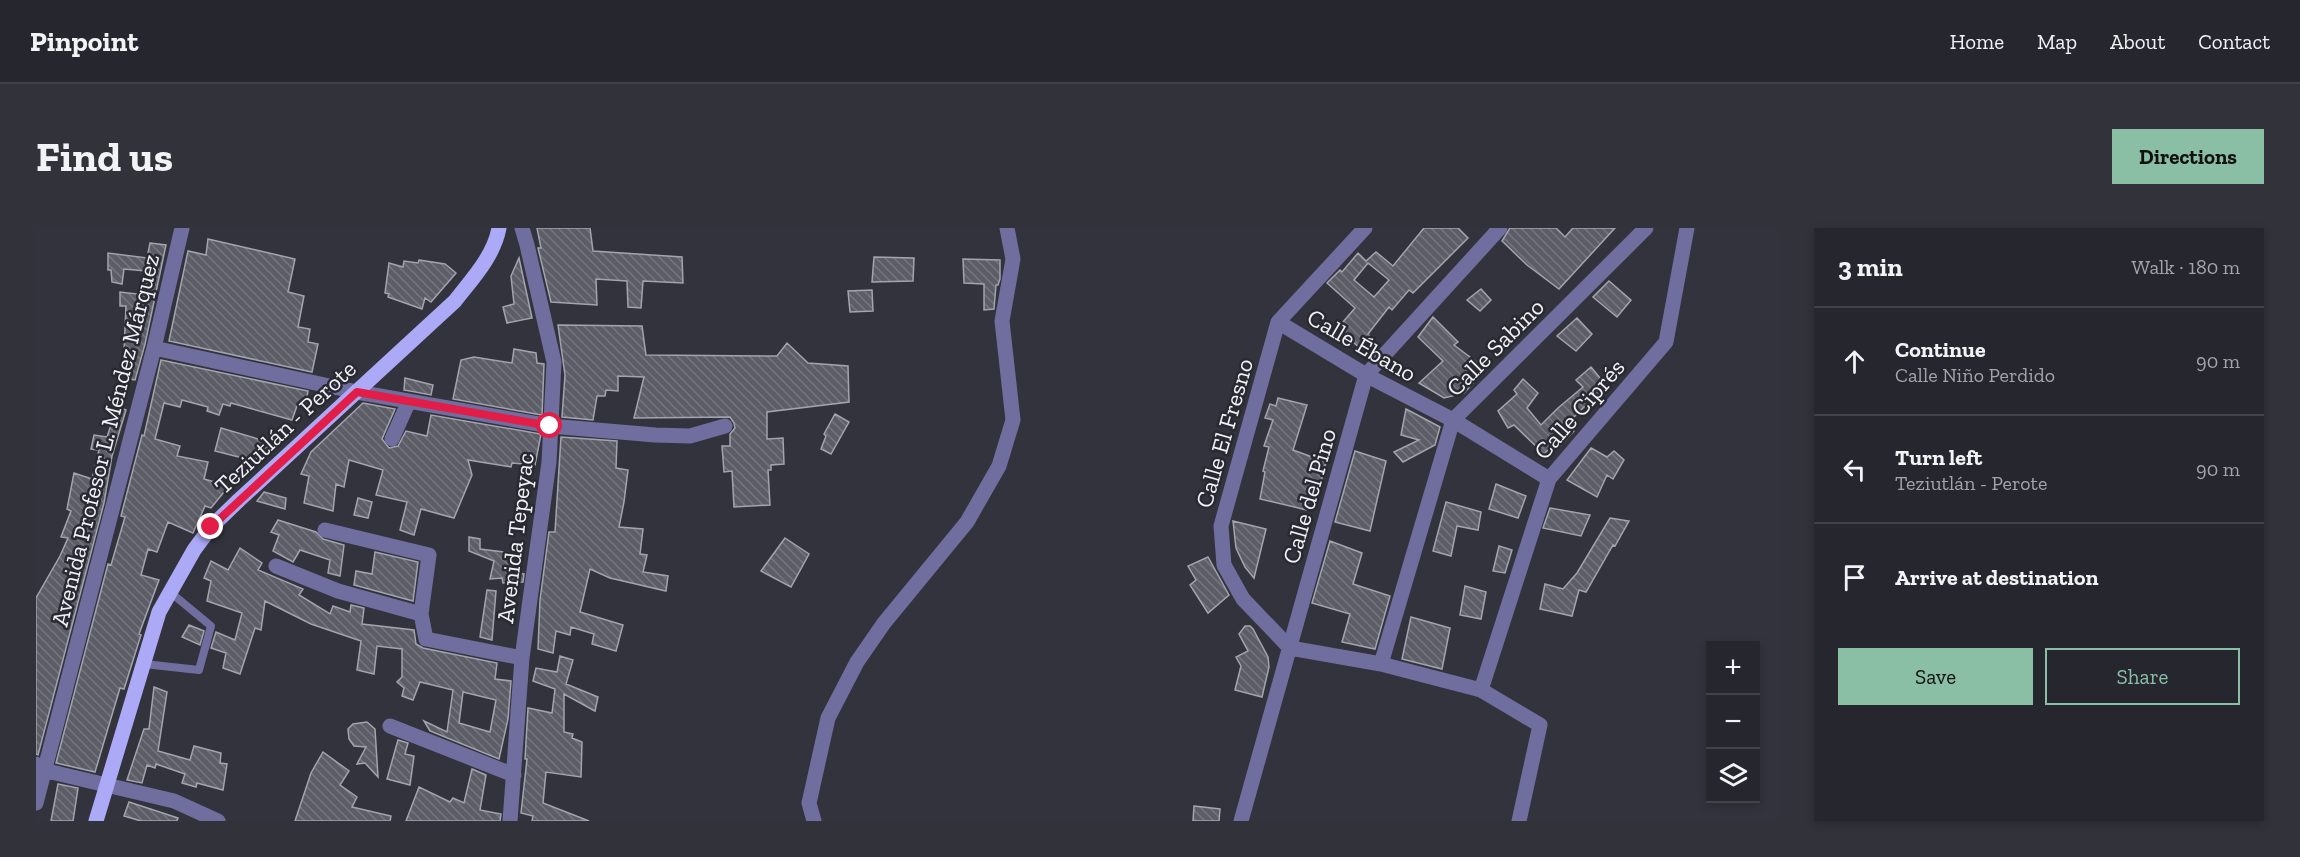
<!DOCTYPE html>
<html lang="en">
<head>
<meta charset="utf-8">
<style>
  :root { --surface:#26262e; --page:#32323a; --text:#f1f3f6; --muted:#a4a5aa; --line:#42434a; --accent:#8abfa5 }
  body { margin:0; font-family:"Zilla Slab",serif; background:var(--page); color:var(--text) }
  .controls { position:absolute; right:18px; bottom:18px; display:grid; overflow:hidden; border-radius:0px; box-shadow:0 3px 9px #0003 }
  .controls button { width:54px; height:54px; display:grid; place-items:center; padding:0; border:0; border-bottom:2px solid var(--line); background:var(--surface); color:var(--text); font:30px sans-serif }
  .stop { position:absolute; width:18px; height:18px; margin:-14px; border:4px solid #e11d48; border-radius:50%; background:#fff }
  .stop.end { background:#e11d48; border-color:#fff; box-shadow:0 2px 6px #0008 }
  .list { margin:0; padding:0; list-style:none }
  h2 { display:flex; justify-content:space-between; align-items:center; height:78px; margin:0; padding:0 24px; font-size:26px }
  h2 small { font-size:20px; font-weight:400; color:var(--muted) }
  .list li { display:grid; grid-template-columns:39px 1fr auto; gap:18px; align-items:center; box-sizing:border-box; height:108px; padding:0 24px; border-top:2px solid var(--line) }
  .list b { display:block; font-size:22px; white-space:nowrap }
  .list p { margin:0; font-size:20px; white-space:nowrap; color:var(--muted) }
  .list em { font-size:20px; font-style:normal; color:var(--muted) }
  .actions { display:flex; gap:12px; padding:18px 24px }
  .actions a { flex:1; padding:14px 0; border:2px solid var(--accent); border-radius:0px; text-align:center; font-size:21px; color:var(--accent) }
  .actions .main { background:var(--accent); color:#111 }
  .icon { flex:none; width:33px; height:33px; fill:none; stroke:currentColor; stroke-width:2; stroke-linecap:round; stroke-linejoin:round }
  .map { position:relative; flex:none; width:1742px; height:593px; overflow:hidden; border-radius:0px }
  header { display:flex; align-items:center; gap:36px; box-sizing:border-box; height:84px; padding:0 30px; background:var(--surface); border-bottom:2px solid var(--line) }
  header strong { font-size:28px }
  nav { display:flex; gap:33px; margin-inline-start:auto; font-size:21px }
  .intro { display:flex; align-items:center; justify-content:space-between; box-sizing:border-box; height:144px; padding:0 36px }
  h1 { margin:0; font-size:42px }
  .button { padding:15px 27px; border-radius:0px; background:var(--accent); color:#111; font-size:21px; font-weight:700 }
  main { display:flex; gap:36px; padding:0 36px }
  aside { flex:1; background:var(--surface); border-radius:0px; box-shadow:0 3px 9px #0003 }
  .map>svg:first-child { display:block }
</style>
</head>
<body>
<header>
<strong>Pinpoint</strong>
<nav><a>Home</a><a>Map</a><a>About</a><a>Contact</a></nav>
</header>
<div class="intro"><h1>Find us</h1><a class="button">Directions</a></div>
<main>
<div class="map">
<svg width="1742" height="593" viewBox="0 0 1742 593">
  <defs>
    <pattern id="building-back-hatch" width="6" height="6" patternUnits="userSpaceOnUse" patternTransform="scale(1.5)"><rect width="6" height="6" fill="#5d5d67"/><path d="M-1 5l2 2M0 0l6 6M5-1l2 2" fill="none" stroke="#75757e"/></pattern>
  </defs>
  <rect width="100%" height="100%" fill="#33333d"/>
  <!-- building -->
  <path fill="url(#building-back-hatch)" stroke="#a4a4b0" stroke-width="1.5" fill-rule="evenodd" d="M501,0H554L557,23L646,29L647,55L607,53L605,80L592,79L591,53L560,51L561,77L515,74L502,20H505Z
    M1388,0H1422L1432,10L1377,65L1373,62L1356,82L1353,79L1332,106L1335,110L1323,119L1301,101L1319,80L1291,55L1304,42L1306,44L1322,25L1330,33L1340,24L1357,38ZM1332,35L1353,52L1338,69L1318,52Z
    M1474,0H1520L1529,9L1537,0H1579L1523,61L1491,37L1466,13Z
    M172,11L259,31L252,64L268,68L262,99L274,101L272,114L282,116L276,144L133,113L152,23L170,27Z
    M114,15L130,17L109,116L99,152L93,151L95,124H88L90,78H84V64L110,67V43L88,41L86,56L76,54L75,42H72V25L111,30Z
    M838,29L878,30L877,53L836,54Z
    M483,30L496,90L471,95L467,79L478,76L475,48Z
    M927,31L964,32V51L962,57H960L958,81L948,82V56L928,55Z
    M383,32L409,36L420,45L395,74L389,70L386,81L352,69L353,66L349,65L353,35L367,39L368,33L382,35Z
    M1573,53L1595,72L1581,89L1557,69Z
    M1445,61L1455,72L1444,83L1431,72Z
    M836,62L837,83L814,84L812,63Z
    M1397,89L1422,114L1418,117L1450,141L1428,165L1408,170L1383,155L1407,133L1382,109Z
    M1541,90L1556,106L1540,123L1521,108Z
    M522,97L606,98L610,127L741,128L751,115L772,135L812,138L813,174L731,184V211L747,210L748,236L735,237V242H732L734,277L698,279L696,243L688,244L686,218H694V206L699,200L698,195L694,189L598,190L608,149L582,148V163L570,162L569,168H561L557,192L526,189L529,147Z
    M478,121L500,125L501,135L508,136L506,187L417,171L425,132L438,129L476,135Z
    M125,132L272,163L269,177L262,175L256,192L195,175L194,178L187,176L183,187L171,183L172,179L146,172L144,179L128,175L119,211L144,218L141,228L172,234L168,251L193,258L175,280L169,278L157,305L132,294L121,324L112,321L105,347L123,352L103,406L105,407L88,461L84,460L59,544L20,535L72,336L75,337L89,289L85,288L106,207L108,208Z
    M1555,139L1573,161L1561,174L1557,170L1532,195L1538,203L1523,219L1519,215L1508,226L1478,197L1472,200L1462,183L1481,166L1478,162L1487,151L1502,165L1491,180L1505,197L1522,180L1547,159L1540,152Z
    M369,150L397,157L395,167L368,162Z
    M1242,170L1271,177L1257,222L1290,234L1284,258L1276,256L1271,282L1224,271L1229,244L1227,243L1233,219L1228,218L1237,192L1229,190L1234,176L1240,178Z
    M327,175L359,181L346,211L353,220L362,218L370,203L391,208L395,187L505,206L499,237L476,235L475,239L432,232L436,247L418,290L385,281L378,307L364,302L371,274L340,267L347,242L313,232L308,259L300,256L297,283L268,275L273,248L265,246L275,224Z
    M81,179L90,182L76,228L68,275L2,527L0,526V370L24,328L32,310L25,309L35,283L31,281L38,245L56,251L63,222L55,221L58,207L71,209Z
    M1370,181L1404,199L1399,217L1367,234L1358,224L1383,212L1365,207Z
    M799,186L813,194L795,226L785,221L790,208L788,206Z
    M185,200L236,215L218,233L179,223Z
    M525,209L581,213L580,240L592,242L588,274L583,299L607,301L604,326L611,327L607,344L632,348L630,363L574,350L554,341L544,384L587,397L580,423L556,416L558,406L535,399L534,407L520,403L517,425L502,421L504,372L513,304H519Z
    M1555,220L1571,229L1578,223L1588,232L1577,251L1571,247L1561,269L1531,252Z
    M1319,223L1350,233L1334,303L1299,294Z
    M1460,256L1490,268L1482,290L1453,281Z
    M228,264L250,270L249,281L221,273Z
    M322,270L336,274L332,290L318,287Z
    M1410,274L1445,284L1442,302L1421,298L1415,328L1397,323Z
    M1514,280L1554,287L1545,308L1507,300Z
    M1574,290L1593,293L1579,318L1577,317L1550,364L1543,362L1536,388L1504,381L1509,356L1527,361L1541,345Z
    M242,292L280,304L287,311L308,317L304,348L292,345L294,332L264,322L257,334L237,323L243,307L235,304Z
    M1197,293L1230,301L1218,350L1209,339L1200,320Z
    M433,309L444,311V321L476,325L474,344L488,346L487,354L467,355L466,350L454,351L458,333L433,323Z
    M749,310L773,326L755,359L725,343Z
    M1294,313L1326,325L1317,356L1354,368L1339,421L1306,414L1314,386L1276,375Z
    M1463,318L1476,322L1469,345L1457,343Z
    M204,320L226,335L222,342L267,361L263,367L294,386L297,378L314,384L315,377L328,380L326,396L378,402L380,416L387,420L461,435L459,451L475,453L472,491L463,531L394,503L388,493L411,504L417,462L384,454L377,472L366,468L368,460L361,454L366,449V421L341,418L338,446L321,442L325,413L275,396L229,373L225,402L219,400L204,446L187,440L190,425L175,420L180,404L199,412L206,385L171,373L175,353L168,350L175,333L192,342ZM427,464L460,472L454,504L423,495Z
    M339,324L382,334L377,373L318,357L320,343L336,346Z
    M1172,329L1193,367L1172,385L1154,357L1160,352L1152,338Z
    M1429,358L1450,364L1445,391L1424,387Z
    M451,362L460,363L456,412L444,409Z
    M1375,389L1414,400L1406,441L1366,431Z
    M153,397L168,403L164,417L146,409Z
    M1209,398H1214L1217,401L1232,429L1233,439L1226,469L1199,462L1205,438L1200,429L1212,423L1203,406Z
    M524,428L537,432L530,456L562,469L559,483L528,466V504L537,506L536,510L546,514L545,549L510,544L507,575L553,593H496L497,588L485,585L491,531H489L492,480L516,485L519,461L497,453L500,440L521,444Z
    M118,459L131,464L122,523L154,532L158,518L185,525L184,535L191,536L187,562L161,555L160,559L146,555L149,546L120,536L119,540L111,537L106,555L91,552L108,501H113Z
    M331,494L339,501L342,549L329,535L321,536L330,519L318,518L313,511L312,501L317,496Z
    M362,512L372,515L369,526L378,528L374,557L351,551Z
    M287,524L313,543L304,557L321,569L316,579L355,588L354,593H259L275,545Z
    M436,541L450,547L444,582L465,586L464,593H370L383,559L414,574L417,570L428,575Z
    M22,556L42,560L37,593H15Z
    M93,574L142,590L141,593H105L88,588Z
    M1158,578L1184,581L1183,593H1157Z"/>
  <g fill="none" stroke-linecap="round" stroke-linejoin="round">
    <!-- service -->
    <path stroke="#706e9e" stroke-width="8" d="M108,436L163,442L175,398L134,364"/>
    <!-- minor -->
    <path stroke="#706e9e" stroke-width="15" d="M1329,0L1242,94L1185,298L1188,337L1207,371L1254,420L1345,436L1445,462L1504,497L1483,593
      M1242,94L1330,147L1417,192L1513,251
      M118,120L321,164L514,198L619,207L654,208L689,198
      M356,211L373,173
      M289,302L393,327L385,386L390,411L486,430
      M240,338L302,363L385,386
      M1345,436L1417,192L1610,0
      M1445,462L1513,251L1630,114L1651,0
      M354,498L478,547
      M0,536L7,542L138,573L182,593
      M0,575L118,120L146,0
      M474,593L486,430L513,234L518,134L491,17L486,0
      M778,593L773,575L792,490L821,434L848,395L931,294L963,238L977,192L966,93L977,31L971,0
      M1205,593L1330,147L1464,0"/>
    <!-- primary -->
    <path stroke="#aca9f7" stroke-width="15" d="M60,593L123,384L158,322L175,299L203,272L419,73C436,51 458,28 463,0"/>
  </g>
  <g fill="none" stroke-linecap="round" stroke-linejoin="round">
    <!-- route -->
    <path stroke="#e11d48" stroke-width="8" d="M175,299L321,164L514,198"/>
  </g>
  <g text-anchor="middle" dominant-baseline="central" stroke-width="5" stroke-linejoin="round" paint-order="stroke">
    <!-- street labels -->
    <g font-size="24" fill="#f1f1f7" stroke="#292932">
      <text transform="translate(1326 117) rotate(30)">Calle Ébano</text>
      <text transform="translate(1459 119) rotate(-45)">Calle Sabino</text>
      <text transform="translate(1543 181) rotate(-49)">Calle Ciprés</text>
      <text transform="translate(249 199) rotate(-43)">Teziutlán - Perote</text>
      <text transform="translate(1188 205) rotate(-74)">Calle El Fresno</text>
      <text transform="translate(69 212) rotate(-76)">Avenida Profesor L. Méndez Márquez</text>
      <text transform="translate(1273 268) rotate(-74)">Calle del Pino</text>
      <text transform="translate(479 310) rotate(-83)">Avenida Tepeyac</text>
    </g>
  </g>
</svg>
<div class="controls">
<button>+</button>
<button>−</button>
<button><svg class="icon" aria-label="layers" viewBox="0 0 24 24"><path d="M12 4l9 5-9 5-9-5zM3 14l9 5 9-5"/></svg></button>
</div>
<div class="stop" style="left:514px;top:198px"></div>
<div class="stop end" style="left:175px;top:299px"></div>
</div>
<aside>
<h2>3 min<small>Walk · 180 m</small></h2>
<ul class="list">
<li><svg class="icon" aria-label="ahead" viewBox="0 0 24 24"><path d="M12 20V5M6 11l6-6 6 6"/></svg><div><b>Continue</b><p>Calle Niño Perdido</p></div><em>90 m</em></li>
<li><svg class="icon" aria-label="left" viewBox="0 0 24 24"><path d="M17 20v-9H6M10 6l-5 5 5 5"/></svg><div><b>Turn left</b><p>Teziutlán - Perote</p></div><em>90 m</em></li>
<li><svg class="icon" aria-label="arrive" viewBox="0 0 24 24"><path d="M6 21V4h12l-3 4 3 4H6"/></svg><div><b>Arrive at destination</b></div></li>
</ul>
<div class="actions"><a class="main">Save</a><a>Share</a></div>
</aside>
</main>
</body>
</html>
